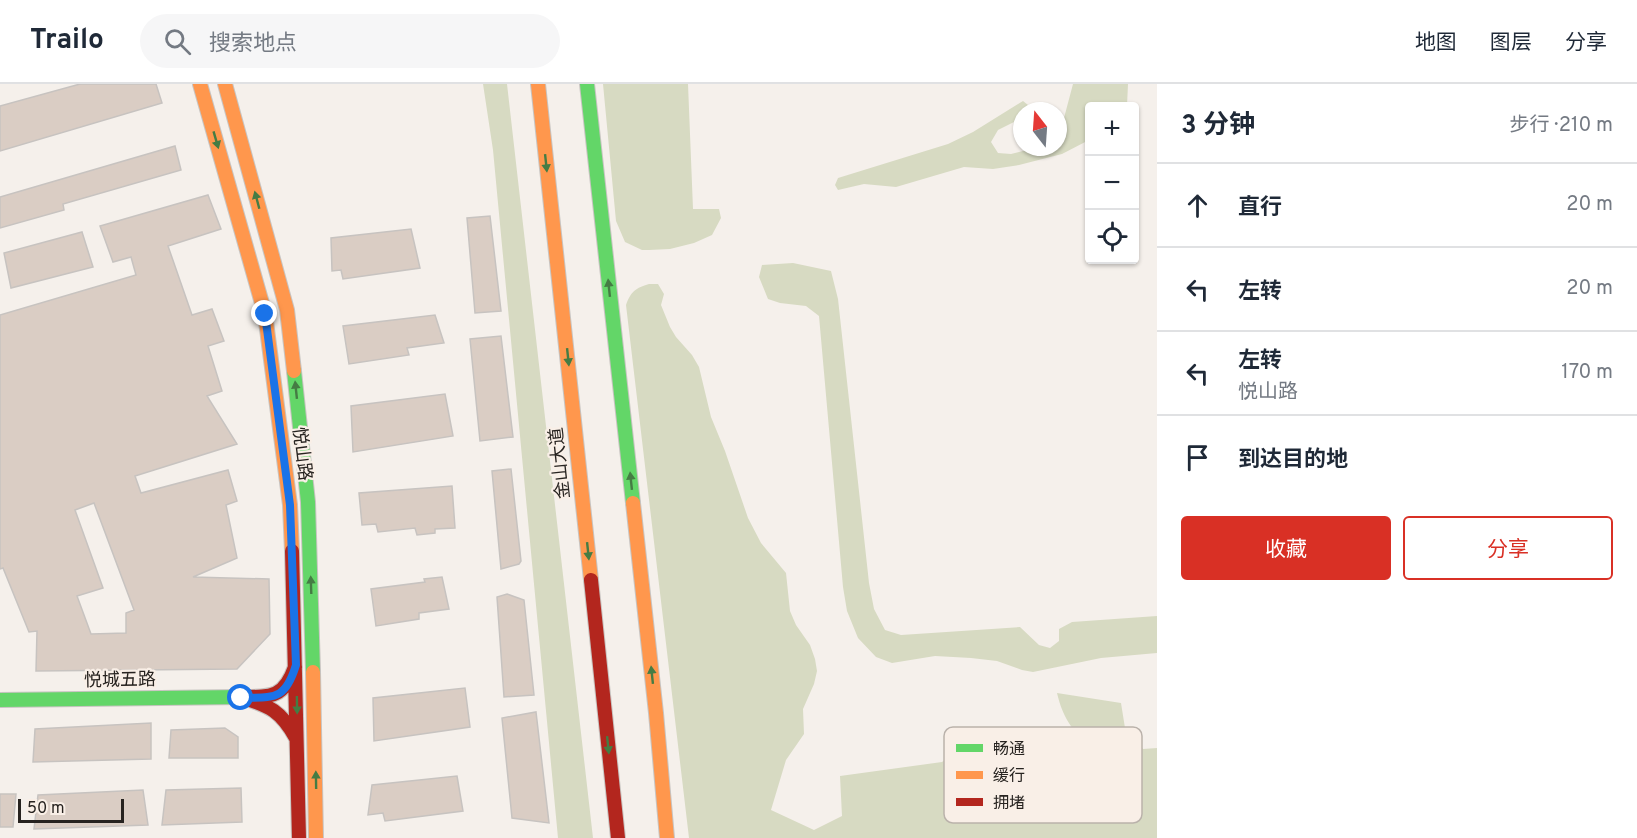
<!DOCTYPE html>
<html lang="zh">
<head>
<meta charset="utf-8">
<style>
  :root { --surface:#fff; --page:#f6f6f7; --text:#1f2937; --muted:#747a83; --line:#e0e1e3; --accent:#d93025 }
  body { margin:0; font-family:Overpass,"Noto Sans SC",sans-serif; background:var(--page); color:var(--text) }
  .controls { position:absolute; right:18px; top:18px; display:grid; overflow:hidden; border-radius:6px; box-shadow:0 2px 4px #0004 }
  .controls button { width:54px; height:54px; display:grid; place-items:center; padding:0; border:0; border-bottom:2px solid var(--line); background:var(--surface); color:var(--text); font:30px sans-serif }
  .compass { position:absolute; left:1013px; top:18px; width:54px; height:54px; border-radius:50%; background:var(--surface); box-shadow:0 2px 4px #0004; rotate:343deg }
  .scale { position:absolute; left:18px; bottom:15px; width:106px; box-sizing:border-box; padding-left:6px; border:3px solid #272320; border-top:0; font-size:16px; line-height:21px; white-space:nowrap; color:#272320; -webkit-text-stroke:4px #f9efe7; paint-order:stroke }
  .stop { position:absolute; width:18px; height:18px; margin:-14px; border:4px solid #1a73e8; border-radius:50%; background:#fff }
  .stop.end { background:#1a73e8; border-color:#fff; box-shadow:0 2px 6px #0008 }
  .list { margin:0; padding:0; list-style:none }
  h2 { display:flex; justify-content:space-between; align-items:center; height:78px; margin:0; padding:0 24px; font-size:26px }
  h2 small { font-size:20px; font-weight:400; color:var(--muted) }
  .list li { display:grid; grid-template-columns:39px 1fr auto; gap:18px; align-items:center; box-sizing:border-box; height:84px; padding:0 24px; border-top:2px solid var(--line) }
  .list b { display:block; font-size:22px; white-space:nowrap }
  .list p { margin:0; font-size:20px; white-space:nowrap; color:var(--muted) }
  .list em { font-size:20px; font-style:normal; color:var(--muted) }
  .actions { display:flex; gap:12px; padding:18px 24px }
  .actions a { flex:1; padding:14px 0; border:2px solid var(--accent); border-radius:6px; text-align:center; font-size:21px; color:var(--accent) }
  .actions .main { background:var(--accent); color:#fff }
  .icon { flex:none; width:33px; height:33px; fill:none; stroke:currentColor; stroke-width:2; stroke-linecap:round; stroke-linejoin:round }
  .map { position:relative; flex:none; width:1157px; height:754px; overflow:hidden }
  header { display:flex; align-items:center; gap:36px; box-sizing:border-box; height:84px; padding:0 30px; background:var(--surface); border-bottom:2px solid var(--line) }
  header strong { font-size:28px }
  nav { display:flex; gap:33px; margin-inline-start:auto; font-size:21px }
  .search { width:420px; height:54px; background:var(--page); display:flex; align-items:center; gap:15px; box-sizing:border-box; padding:0 21px; border-radius:33px; color:var(--muted); font-size:22px }
  main { display:flex }
  aside { flex:1; background:var(--surface) }
  .map>svg:first-child { display:block }
</style>
</head>
<body>
<header>
<strong>Trailo</strong>
<div class="search"><svg class="icon" aria-label="search" viewBox="0 0 24 24"><circle cx="10" cy="10" r="6"/><path d="M15 15l6 6"/></svg>搜索地点</div>
<nav><a>地图</a><a>图层</a><a>分享</a></nav>
</header>
<main>
<div class="map">
<svg width="1157" height="754" viewBox="0 0 1157 754">
  <rect width="100%" height="100%" fill="#f5f0eb"/>
  <!-- green -->
  <path fill="#d7dac2" d="M483,0H507L593,754H558L493,66Z
    M603,0H688L693,125H719L721,134L712,151L694,159L670,165L649,166H642L625,158L616,137Z
    M1073,0H1128L1127,22H1090L1089,56L1062,70L1019,81L993,85L964,83L896,103L864,100L838,106L835,101L838,94L948,60L973,48L1023,17L1033,25L1022,27V34L998,46L991,58L998,69L1011,70L1039,63H1058V48L1064,34Z
    M793,179L831,187L838,215L869,499L874,525L885,546L901,551L1020,543L1039,561L1050,564L1059,557V545L1072,538L1157,532V569L1101,574L1033,588L1022,586L997,577L971,574L935,572L892,579L876,573L858,554L847,527L843,503L819,232L806,222L780,219L768,215L759,193L762,181Z
    M649,200H658L664,210L661,221L670,243L676,253L692,271L699,283L711,333L725,367L748,434L761,459L786,489L790,527L796,541L810,561L815,575L817,587L814,600L803,625L804,650L786,676L771,726L814,746L842,732L840,692L942,678L969,657L1009,672L1082,670L1089,663C1071,644 1063,634 1057,609L1121,619L1125,644L1143,665L1157,664V754H689L626,221C631,207 636,204 649,200Z"/>
  <!-- building -->
  <path fill="#dacdc4" stroke="#c7c3c0" stroke-width="1.5" fill-rule="evenodd" d="M80,0H156L162,19L0,67V22Z
    M175,62L181,86L63,120L64,126L0,144V113Z
    M208,111L221,145L168,162L192,231L212,225L224,257L208,262L222,307L207,312L237,360L135,392L141,409L228,386L237,417L226,421L237,474L193,493L269,495L270,550L237,585L36,587L37,547L29,548L3,484L0,485V231L136,191L131,173L113,178L100,142ZM94,419L134,526L126,529V549L91,550L77,512L103,504L75,426Z
    M490,132L501,227L475,229L467,134Z
    M411,145L420,184L343,195L341,186L332,187L331,154Z
    M82,148L93,183L11,204L4,169Z
    M435,231L444,259L407,264L409,271L349,280L343,242Z
    M501,252L513,353L480,357L470,255Z
    M445,310L453,352L353,368L351,322Z
    M511,385L521,477L519,480L501,485L492,387Z
    M452,402L455,444L435,445V449L417,451L415,444L378,448L376,440L362,441L359,409Z
    M442,493L449,525L419,529V535L376,542L371,505L425,498L424,495Z
    M507,510L524,516L534,611L504,613L497,513Z
    M465,604L470,643L374,657L373,614Z
    M536,628L549,739L512,734L502,634Z
    M151,639V675L33,678L35,645Z
    M225,644L238,653V674H169L171,646Z
    M457,692L463,727L385,737L383,729L368,731L372,701Z
    M241,704L242,738L162,741L166,706Z
    M143,706L148,741L34,745L38,711Z
    M0,710H16L13,743H0Z"/>
  <g fill="none" stroke-linecap="round" stroke-linejoin="round">
    <defs>
      <path id="fast" d="M587,0L633,419
        M294,287L308,418L313,588
        M0,616L241,613"/>
      <path id="slow" d="M200,0L265,230L290,421L292,467
        M225,0L287,226L294,287
        M538,0L591,496
        M633,419L656,629L667,754
        M313,588L316,754"/>
      <path id="jam" d="M292,467L299,754
        M591,496L618,754
        M295,583C284,614 271,613 241,613C270,622 281,627 296,654"/>
    </defs>
    <!-- fast casing -->
    <use href="#fast" stroke="#c8c4c1" stroke-width="16"/>
    <!-- slow casing -->
    <use href="#slow" stroke="#c8c4c1" stroke-width="16"/>
    <!-- jam casing -->
    <use href="#jam" stroke="#c8c4c1" stroke-width="16"/>
    <!-- fast -->
    <use href="#fast" stroke="#63d668" stroke-width="14"/>
    <!-- slow -->
    <use href="#slow" stroke="#ff974d" stroke-width="14"/>
    <!-- jam -->
    <use href="#jam" stroke="#b3261e" stroke-width="14"/>
  </g>
  <!-- one-way arrows -->
  <defs><path id="oneway-solid" d="M-6-.8H1V-3.2L6.5 0L1 3.2V.8H-6Z" transform="scale(1.5)"/></defs>
  <g fill="#457c44">
    <use href="#oneway-solid" transform="translate(216 56) rotate(74)"/>
    <use href="#oneway-solid" transform="translate(546 79) rotate(84)"/>
    <use href="#oneway-solid" transform="translate(257 116) rotate(-105)"/>
    <use href="#oneway-solid" transform="translate(609 204) rotate(-96)"/>
    <use href="#oneway-solid" transform="translate(568 273) rotate(84)"/>
    <use href="#oneway-solid" transform="translate(296 306) rotate(-96)"/>
    <use href="#oneway-solid" transform="translate(631 397) rotate(-96)"/>
    <use href="#oneway-solid" transform="translate(588 467) rotate(84)"/>
    <use href="#oneway-solid" transform="translate(311 501) rotate(-92)"/>
    <use href="#oneway-solid" transform="translate(652 591) rotate(-96)"/>
    <use href="#oneway-solid" transform="translate(297 621) rotate(89)"/>
    <use href="#oneway-solid" transform="translate(608 661) rotate(84)"/>
    <use href="#oneway-solid" transform="translate(316 696) rotate(-91)"/>
  </g>
  <g fill="none" stroke-linecap="round" stroke-linejoin="round">
    <!-- route -->
    <path stroke="#1a73e8" stroke-width="8" d="M241,614C274,613 285,617 296,581L290,421L265,230"/>
  </g>
  <g text-anchor="middle" dominant-baseline="central" stroke-width="4.5" stroke-linejoin="round" paint-order="stroke">
    <!-- street labels -->
    <g font-size="18" fill="#272320" stroke="#f9efe7">
      <text transform="translate(301 370) rotate(83)">悦山路</text>
      <text transform="translate(561 379) rotate(-96)">金山大道</text>
      <text transform="translate(120 597) rotate(-1)">悦城五路</text>
    </g>
  </g>
  <!-- legend -->
  <rect x="944" y="643" width="198" height="96" rx="9" fill="#f9efe7" stroke="#bab2ab" stroke-width="1.5"/>
  <rect x="956" y="660" width="27" height="8" fill="#63d668"/>
  <rect x="956" y="687" width="27" height="8" fill="#ff974d"/>
  <rect x="956" y="714" width="27" height="8" fill="#b3261e"/>
  <g font-size="16" fill="#272320">
    <text x="993" y="670">畅通</text>
    <text x="993" y="697">缓行</text>
    <text x="993" y="724">拥堵</text>
  </g>
</svg>
<div class="controls">
<button>+</button>
<button>−</button>
<button><svg class="icon" aria-label="locate" viewBox="0 0 24 24"><circle cx="12" cy="12" r="6"/><path d="M12 2v4M12 18v4M2 12h4M18 12h4"/></svg></button>
</div>
<svg class="compass" viewBox="-18 -18 36 36"><path d="M0-13l5 13h-10z" fill="#e53935"/><path d="M0 13l5-13h-10z" fill="#747a83"/></svg>
<div class="scale">50 m</div>
<div class="stop" style="left:241px;top:614px"></div>
<div class="stop end" style="left:265px;top:230px"></div>
</div>
<aside>
<h2>3 分钟<small>步行 · 210 m</small></h2>
<ul class="list">
<li><svg class="icon" aria-label="ahead" viewBox="0 0 24 24"><path d="M12 20V5M6 11l6-6 6 6"/></svg><div><b>直行</b></div><em>20 m</em></li>
<li><svg class="icon" aria-label="left" viewBox="0 0 24 24"><path d="M17 20v-9H6M10 6l-5 5 5 5"/></svg><div><b>左转</b></div><em>20 m</em></li>
<li><svg class="icon" aria-label="left" viewBox="0 0 24 24"><path d="M17 20v-9H6M10 6l-5 5 5 5"/></svg><div><b>左转</b><p>悦山路</p></div><em>170 m</em></li>
<li><svg class="icon" aria-label="arrive" viewBox="0 0 24 24"><path d="M6 21V4h12l-3 4 3 4H6"/></svg><div><b>到达目的地</b></div></li>
</ul>
<div class="actions"><a class="main">收藏</a><a>分享</a></div>
</aside>
</main>
</body>
</html>
